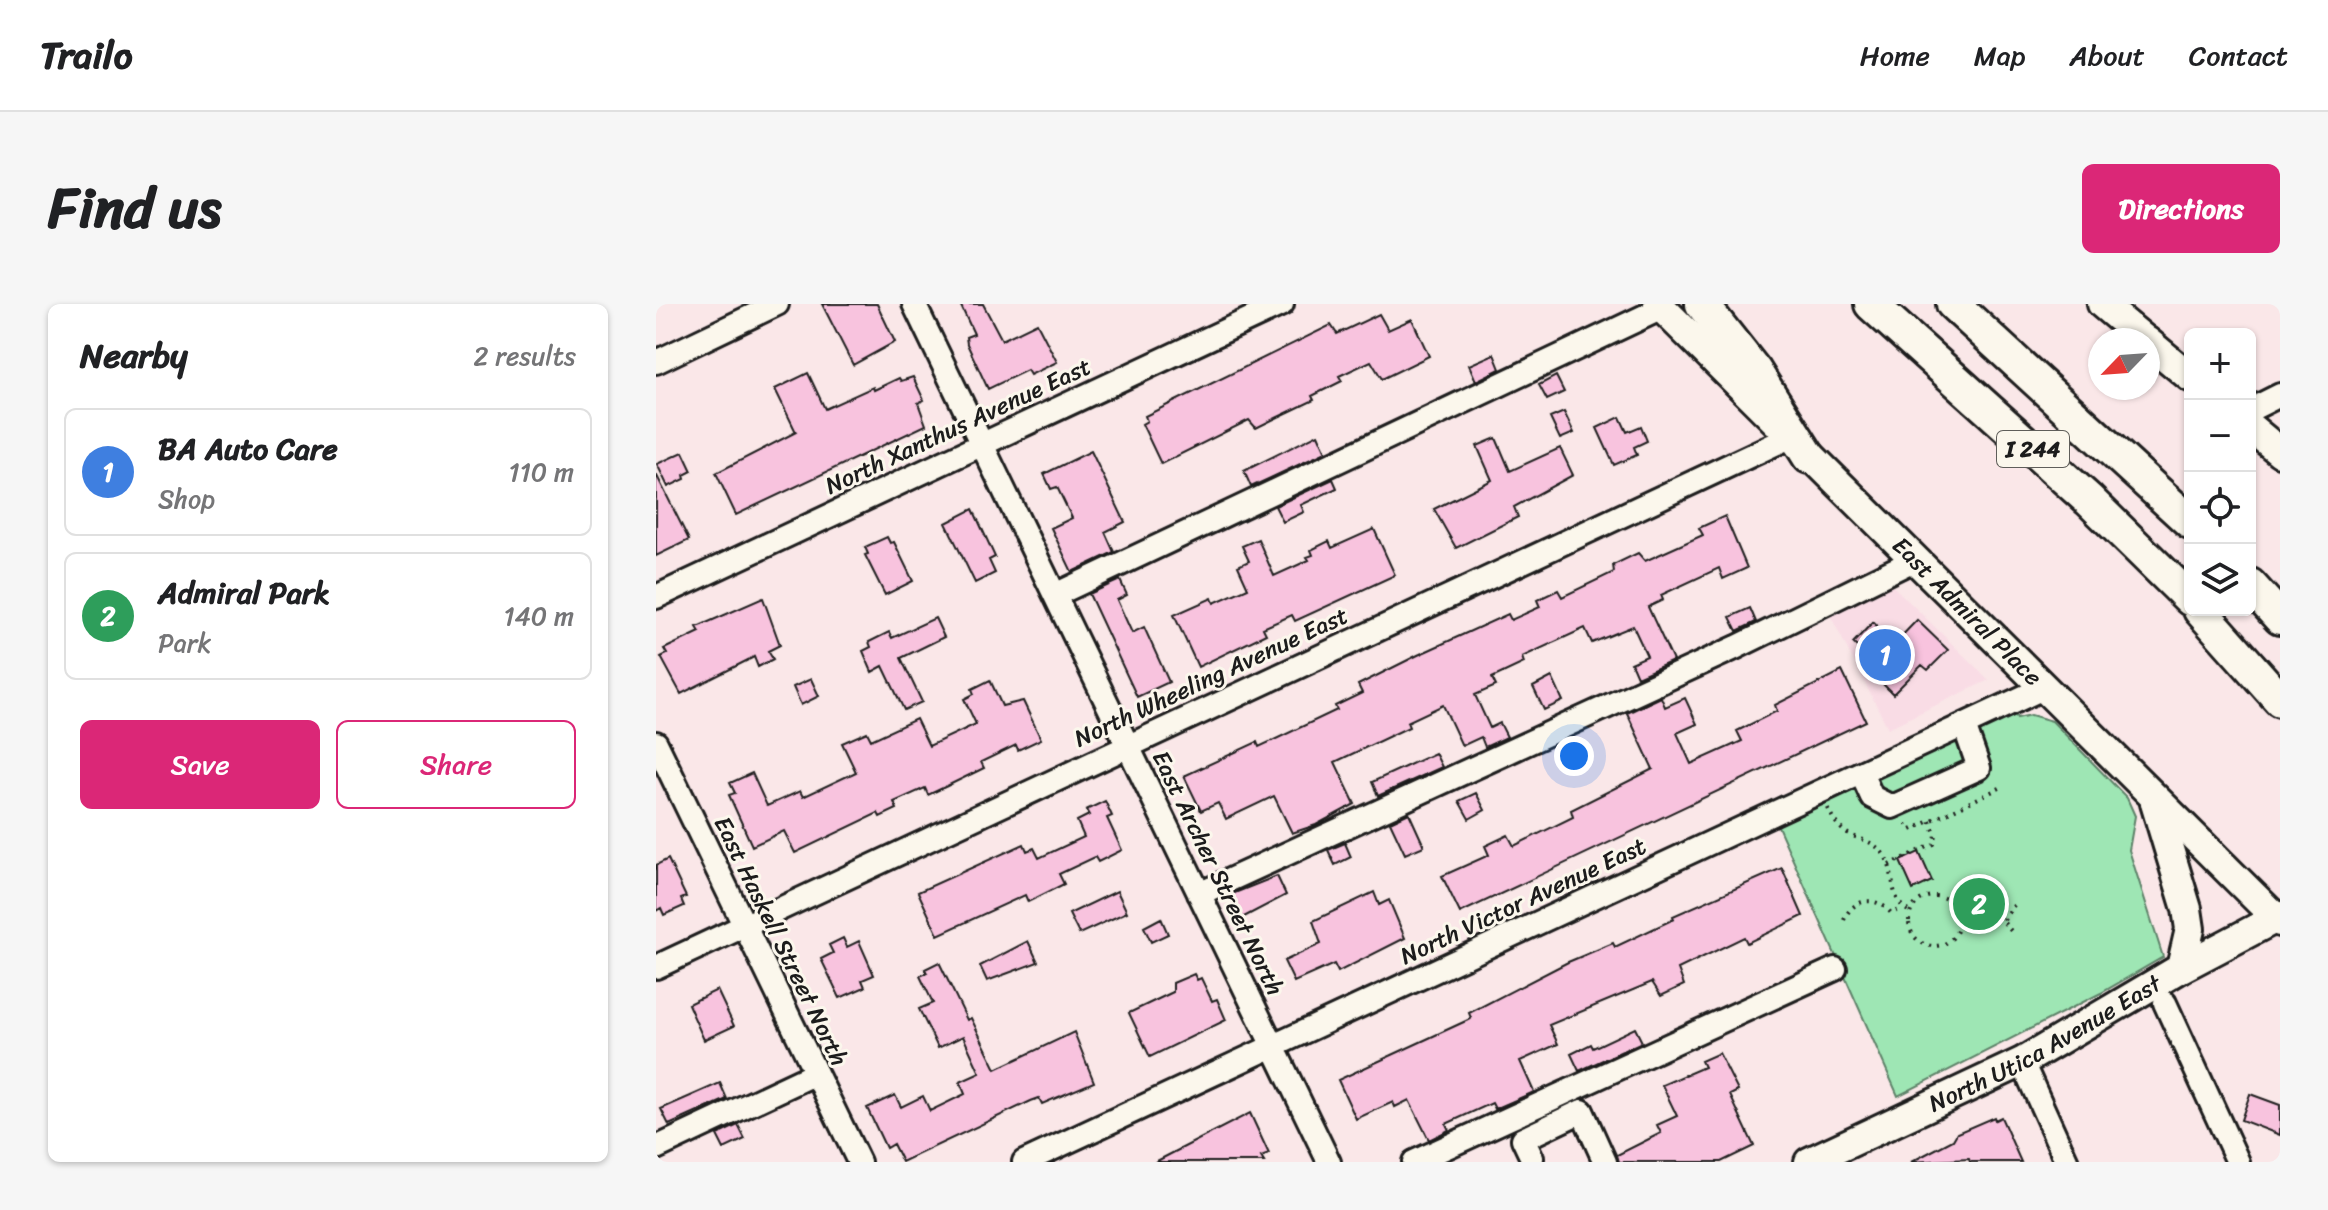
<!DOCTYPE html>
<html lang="en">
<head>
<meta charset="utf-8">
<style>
  :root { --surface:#fff; --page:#f6f6f6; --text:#202124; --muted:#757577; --line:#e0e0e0; --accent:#db2777 }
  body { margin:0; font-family:Sriracha,sans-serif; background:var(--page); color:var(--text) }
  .controls { position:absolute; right:24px; top:24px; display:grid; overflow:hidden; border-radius:12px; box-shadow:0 2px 6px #0004 }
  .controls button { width:72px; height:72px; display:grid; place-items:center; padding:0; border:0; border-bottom:2px solid var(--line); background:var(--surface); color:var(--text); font:40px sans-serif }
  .compass { position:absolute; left:1432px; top:24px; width:72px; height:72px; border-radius:50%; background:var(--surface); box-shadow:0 2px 6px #0004; rotate:245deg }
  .you { position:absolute; left:918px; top:452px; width:28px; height:28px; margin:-20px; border:6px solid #fff; border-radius:50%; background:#1a73e8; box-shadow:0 0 0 12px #1a73e833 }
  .badge { display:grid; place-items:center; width:52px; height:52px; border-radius:50%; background:var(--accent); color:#fff; font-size:26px; font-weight:700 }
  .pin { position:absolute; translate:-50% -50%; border:4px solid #fff; box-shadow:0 2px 8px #0006 }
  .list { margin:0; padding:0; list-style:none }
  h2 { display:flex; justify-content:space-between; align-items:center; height:104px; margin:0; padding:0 32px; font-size:34px }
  h2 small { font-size:26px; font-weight:400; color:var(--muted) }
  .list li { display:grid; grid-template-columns:52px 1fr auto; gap:24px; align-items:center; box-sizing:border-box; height:128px; margin:0 16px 16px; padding:0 16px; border:2px solid var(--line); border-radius:12px }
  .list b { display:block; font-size:30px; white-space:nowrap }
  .list p { margin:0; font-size:26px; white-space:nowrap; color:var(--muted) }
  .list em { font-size:26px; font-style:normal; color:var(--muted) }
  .actions { display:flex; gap:16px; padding:24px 32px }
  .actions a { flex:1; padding:18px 0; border:2px solid var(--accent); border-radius:12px; text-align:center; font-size:28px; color:var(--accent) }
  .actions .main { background:var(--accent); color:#fff }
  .icon { flex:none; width:44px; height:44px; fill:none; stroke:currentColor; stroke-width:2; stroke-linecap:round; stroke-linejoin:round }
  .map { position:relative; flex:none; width:1624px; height:858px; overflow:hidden; border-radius:12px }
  header { display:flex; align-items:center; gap:48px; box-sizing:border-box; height:112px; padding:0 40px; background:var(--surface); border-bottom:2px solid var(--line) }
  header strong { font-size:38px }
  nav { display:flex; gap:44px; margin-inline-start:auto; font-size:28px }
  .intro { display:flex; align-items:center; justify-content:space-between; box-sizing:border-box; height:192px; padding:0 48px }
  h1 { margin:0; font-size:56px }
  .button { padding:20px 36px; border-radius:12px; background:var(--accent); color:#fff; font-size:28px; font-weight:700 }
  main { display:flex; gap:48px; padding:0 48px }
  aside { flex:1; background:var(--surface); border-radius:12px; box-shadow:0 2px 6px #0004 }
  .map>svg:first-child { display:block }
</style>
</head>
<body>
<header>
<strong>Trailo</strong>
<nav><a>Home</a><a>Map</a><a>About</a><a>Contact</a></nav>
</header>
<div class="intro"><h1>Find us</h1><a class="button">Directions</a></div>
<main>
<aside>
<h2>Nearby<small>2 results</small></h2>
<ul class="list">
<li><span class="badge" style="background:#3f7fe0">1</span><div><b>BA Auto Care</b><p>Shop</p></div><em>110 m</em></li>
<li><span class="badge" style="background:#2e9e5b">2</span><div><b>Admiral Park</b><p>Park</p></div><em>140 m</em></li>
</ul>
<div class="actions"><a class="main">Save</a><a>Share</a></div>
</aside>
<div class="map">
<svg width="1624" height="858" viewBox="0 0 1624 858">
  <rect width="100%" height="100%" fill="#fae7e8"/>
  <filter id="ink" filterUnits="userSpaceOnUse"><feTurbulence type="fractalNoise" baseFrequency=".0125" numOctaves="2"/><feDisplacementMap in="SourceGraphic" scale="16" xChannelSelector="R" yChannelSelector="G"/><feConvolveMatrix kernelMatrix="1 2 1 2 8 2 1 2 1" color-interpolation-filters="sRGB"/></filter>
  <g filter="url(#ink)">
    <!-- built -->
    <path fill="#f9dce5" d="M1235,280L1333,376L1232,424L1173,309Z"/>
    <!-- green -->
    <path fill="#9ee6b4" stroke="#5d8168" stroke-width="2" d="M1358,409L1361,414L1375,411L1396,417L1471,494L1479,512L1473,546L1507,653L1445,689L1242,792L1121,520Z"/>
    <!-- building -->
    <path fill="#f8c3de" stroke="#1c1c1c" stroke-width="2" d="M166,0H221L239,38L197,61Z
      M304,0H327L346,36L381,19L401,58L374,71L371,66L332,85L311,40L310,33L318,30Z
      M723,10L732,26L756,15L773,52L726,75L715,57L683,72L686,77L656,92L658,96L616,116L600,124L593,116L505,160L486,120L491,117L489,112L675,21L681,30Z
      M838,50L844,65L820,77L813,61Z
      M152,69L169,105L217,83L218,86L243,74L245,77L257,73L268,96L262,99L270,121L80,211L60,169L140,128L119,85Z
      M900,72L908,88L891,96L883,81Z
      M908,108L918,129L904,135L894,114Z
      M964,113L971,128L985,122L991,137L978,143L981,151L958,161L941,124Z
      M662,130L670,148L595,183L588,167Z
      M840,134L854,167L904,144L917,171L858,203L862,213L800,244L778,205L836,176L821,142Z
      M435,147L469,218L449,228L458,248L416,268L395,224L416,214L401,183L395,185L388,170Z
      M27,148L36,167L28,171L29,175L12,183L1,160Z
      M0,170L33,236L0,252Z
      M677,175L681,184L645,201L648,208L627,218L619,202Z
      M317,205L339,253L333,256L339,269L319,279L290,219Z
      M1069,212L1091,264L1067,275L1063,264L1005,291L1007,296L992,303L1017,357L981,373L975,359L991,352L977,322L936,339L929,324L866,353L868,359L836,374L840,382L819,391L834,424L844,419L851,433L829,443L825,433L806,442L787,401L751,418L753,423L679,458L699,500L660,521L636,529L618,492L570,515L562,499L545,507L528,472L601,438L603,443L681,406L679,402L706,389L702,381L762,351L852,310L855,316L884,303L881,296L902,286L906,293L958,268L957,261L982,249L989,257L1047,231L1043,224Z
      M718,225L739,271L639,317L636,311L607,324L610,330L542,363L518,311L556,294L558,299L592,284L582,262L593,257L586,242L602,235L618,272L653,256L651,253L657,251L655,246L673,237L676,244Z
      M231,233L234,239L238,238L257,277L229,291L209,251L212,250L209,243Z
      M464,276L471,291L461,296L476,329L488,323L513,378L481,393L433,290Z
      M107,294L124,341L112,347L117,355L102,363L98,353L25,390L5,353L11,350L8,345L44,328L41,323Z
      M1094,304L1100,318L1081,327L1074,313Z
      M279,314L288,333L245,354L266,398L248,406L227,362L216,368L207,347L215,343L213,338L233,328L236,334Z
      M1261,316L1292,346L1272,366L1266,361L1237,390L1205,358L1212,354L1197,339L1217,318L1238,340Z
      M1186,367L1210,417L804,609L786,572L833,551L829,542L852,531L858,542L917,513L915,506L997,465L971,409L1005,393L1009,403L1029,394L1041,420L1021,429L1035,460L1086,437L1081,427L1121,407L1119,401Z
      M896,373L907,397L888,406L877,383Z
      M155,375L163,392L145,401L137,383Z
      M334,376L346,402L367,397L385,435L362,446L360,441L325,458L328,464L291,482L272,491L269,484L238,498L241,505L224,513L222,509L139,549L128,527L96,542L73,491L79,489L74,479L96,469L111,502L144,487L147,493L200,468L186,439L211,428L215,436L260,415L273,442L320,420L308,395L318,390L316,385Z
      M779,449L786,463L722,492L716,478Z
      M820,489L829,506L813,515L803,497Z
      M449,497L456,512L451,514L466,546L442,558L439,553L403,570L408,580L372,598L369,591L282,631L262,588L368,540L371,547L378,544L383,554L428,533L421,517L433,511L430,506Z
      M753,509L768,542L749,550L734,518Z
      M689,539L695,553L679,561L672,546Z
      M1263,548L1276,577L1257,586L1244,557Z
      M12,555L30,593L25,595L28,602L8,611L5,604L0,607V561Z
      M1126,564L1147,612L1091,639L1088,633L1022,665L1028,681L1005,692L996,678L893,721L902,740L864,757L878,788L839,805L836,799L790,820L793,826L773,836L753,796L739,803L737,798L700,815L682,776L812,716L815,714L813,709L912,658L957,639L959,643L1018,615L1017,612Z
      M621,572L630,591L586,614L576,590Z
      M461,587L471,608L423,630L413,610Z
      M718,588L723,601L733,596L749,634L682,668L678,660L638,678L628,657L665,640L657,617Z
      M505,614L512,630L495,638L488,623Z
      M187,634L191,643L203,637L218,671L206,676L209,683L184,694L165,655L177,649L173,641Z
      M372,637L382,658L331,677L324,662Z
      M283,658L311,716L315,714L340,765L418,728L438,778L386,800L383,794L375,797L246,858L237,840L230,844L211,804L239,791L245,803L267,792L274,807L309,790L304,778L324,769L307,732L282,744L263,705L277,699L264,672L271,669L269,665Z
      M538,670L541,676L545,674L556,697L561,695L570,716L494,753L473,709L517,688V679Z
      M61,686L78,722L48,736L32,700Z
      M979,724L986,738L923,767L915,750L935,740L937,744Z
      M1063,749L1082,787L1074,791L1098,842L1065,858H963L961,851L1005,829L1001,821L1021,812L1006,781L1048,763L1045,757Z
      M64,779L71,795L13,821L5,805Z
      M1594,790L1624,801V831L1585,816Z
      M594,809L613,850L605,853L608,858H499Z
      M1338,813L1339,816L1345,813L1365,858H1314L1313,855L1255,858L1297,836L1301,829Z
      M82,821L89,835L68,845L61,831Z"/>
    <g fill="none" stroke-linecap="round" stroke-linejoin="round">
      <defs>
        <path id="minor" d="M258,0L673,858
          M0,58L121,0
          M1594,106L1624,91
          M399,291L1006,4
          M0,293L626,0
          M0,439L203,858
          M1205,469L1216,493L1236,503L1323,464L1308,421
          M543,590L1081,343L1258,256
          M0,663L1134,133
          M1509,699L1582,858
          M1366,758L1411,858
          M0,844L160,769
          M876,854L867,835L926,807L949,858
          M368,858L1387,384
          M758,858L1179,665"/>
        <g id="major">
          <path id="s1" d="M1002,0L1624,618"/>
          <path d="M1446,0L1489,36"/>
          <path d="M1492,38L1534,73"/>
          <path d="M1594,123L1624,148"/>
          <path d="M1499,499L1531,605L1534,625L1525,664"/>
          <path id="s2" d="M1153,858L1366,758L1525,664L1624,612"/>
        </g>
        <path id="highway" d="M1046,0L1099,67L1153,153
          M1215,0L1433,196L1534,295
          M1297,0L1534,218
          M1594,281L1624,314
          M1544,306L1624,396"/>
      </defs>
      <!-- minor casing -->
      <use href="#minor" stroke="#1c1c1c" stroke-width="28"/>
      <!-- major casing -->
      <use href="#major" stroke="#1c1c1c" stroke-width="34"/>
      <!-- highway casing -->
      <use href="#highway" stroke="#1c1c1c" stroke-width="38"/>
      <!-- path -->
      <path stroke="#1c1c1c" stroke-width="4" stroke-dasharray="2 6" stroke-linecap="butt" d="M1172,504C1188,542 1208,528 1225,547C1243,567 1229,594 1254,608
        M1250,520L1255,526L1348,482
        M1233,561L1278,540L1280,531L1274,517
        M1253 617a25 25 0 1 1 50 0a25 25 0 1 1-50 0Z
        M1303,613H1343L1356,628
        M1188,616C1197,594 1220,591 1235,609L1247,605
        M1348,616L1360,598"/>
      <!-- minor -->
      <use href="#minor" stroke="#fbf7ec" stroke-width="22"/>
      <!-- major -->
      <use href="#major" stroke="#fbf7ec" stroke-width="28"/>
      <!-- highway -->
      <use href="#highway" stroke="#fbf7ec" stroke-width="32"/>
    </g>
  </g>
  <g text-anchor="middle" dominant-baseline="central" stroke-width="6" stroke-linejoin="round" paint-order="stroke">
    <!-- shield labels -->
    <rect fill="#fbf7ec" stroke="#5f5e5a" stroke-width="2" x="1341" y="127" width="72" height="36" rx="6"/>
    <g font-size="22" font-weight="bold" fill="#1c1c1c">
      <text x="1377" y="145">I 244</text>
    </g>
    <!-- street labels -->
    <g font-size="24" fill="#1c1c1c" stroke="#fbf7ec">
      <text transform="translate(302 122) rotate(-25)">North Xanthus Avenue East</text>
      <text stroke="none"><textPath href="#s1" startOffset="436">East Admiral Place</textPath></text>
      <text transform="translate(555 373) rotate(-25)">North Wheeling Avenue East</text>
      <text transform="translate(562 569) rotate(64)">East Archer Street North</text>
      <text transform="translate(867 597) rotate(-25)">North Victor Avenue East</text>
      <text transform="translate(125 637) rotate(64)">East Haskell Street North</text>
      <text stroke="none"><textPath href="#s2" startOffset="264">North Utica Avenue East</textPath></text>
    </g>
  </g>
</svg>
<div class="controls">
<button>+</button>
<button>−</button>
<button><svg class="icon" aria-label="locate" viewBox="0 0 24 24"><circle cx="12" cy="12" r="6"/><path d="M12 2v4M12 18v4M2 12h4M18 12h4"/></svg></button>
<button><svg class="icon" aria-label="layers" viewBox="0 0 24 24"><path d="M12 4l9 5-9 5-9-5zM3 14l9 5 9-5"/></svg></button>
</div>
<svg class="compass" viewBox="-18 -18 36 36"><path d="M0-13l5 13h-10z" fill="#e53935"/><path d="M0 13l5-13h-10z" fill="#757577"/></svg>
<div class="you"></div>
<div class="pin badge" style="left:1229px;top:351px;background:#3f7fe0">1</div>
<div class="pin badge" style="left:1323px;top:600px;background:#2e9e5b">2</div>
</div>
</main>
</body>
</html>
